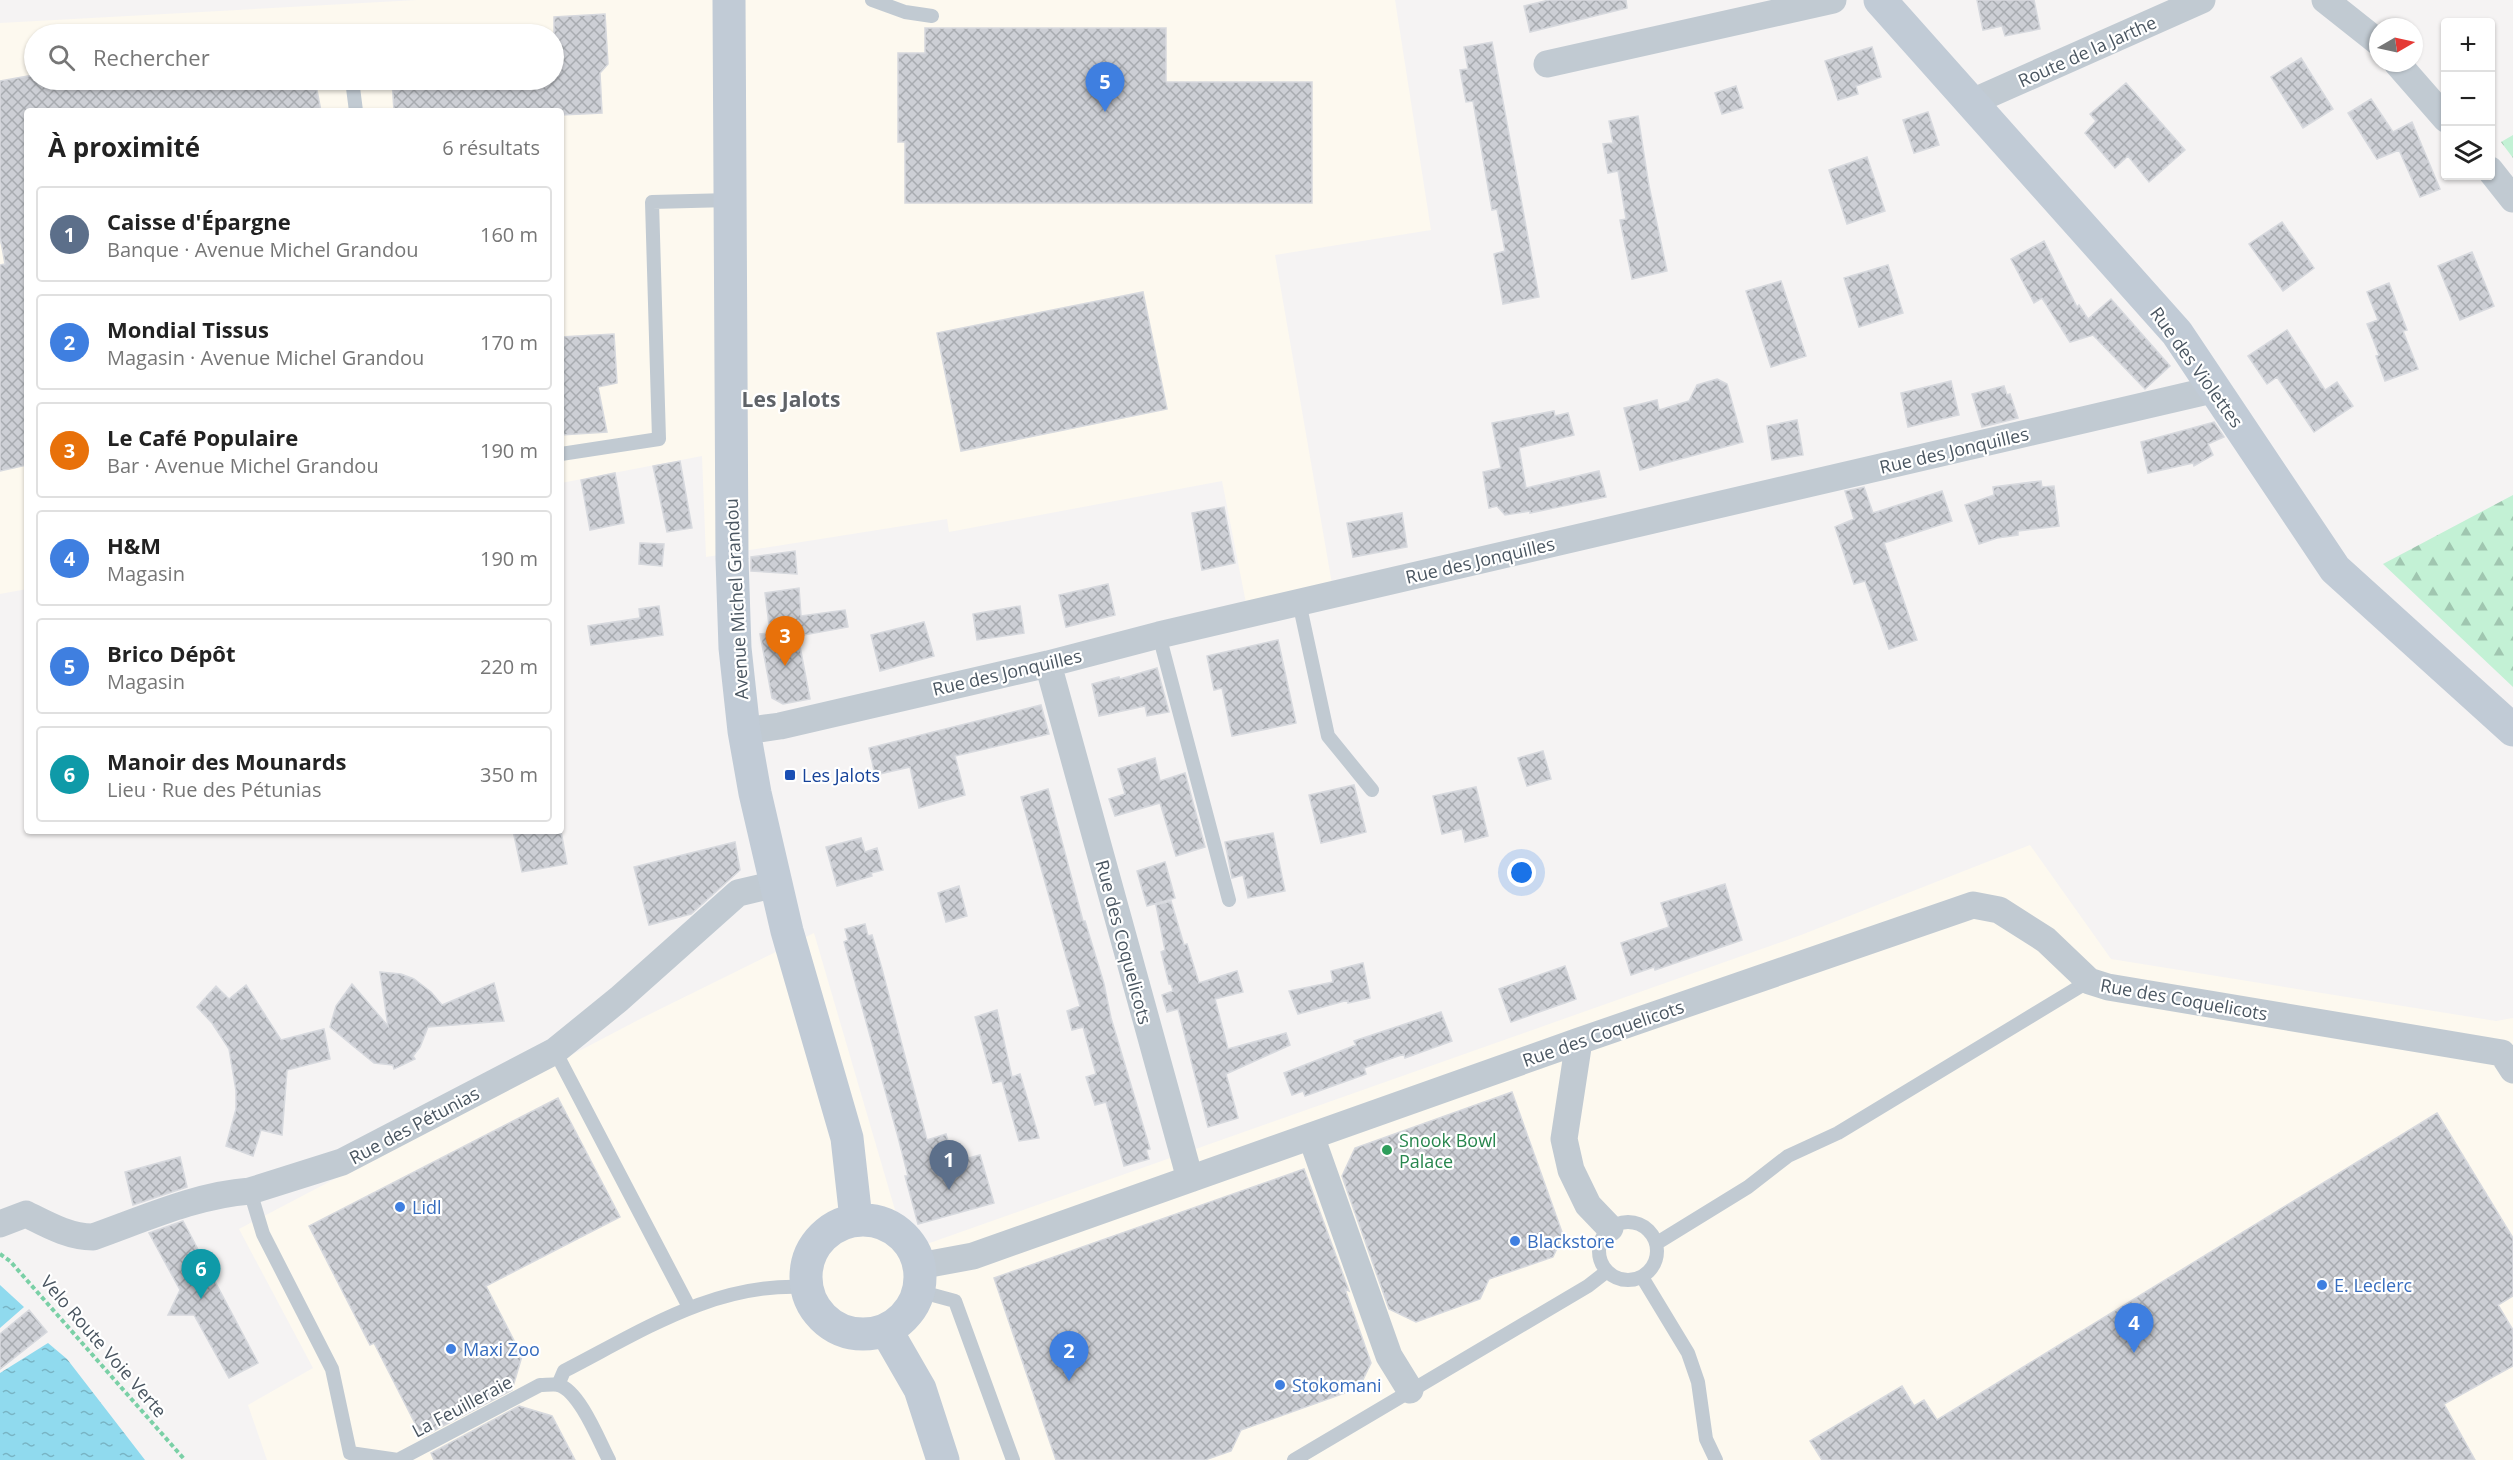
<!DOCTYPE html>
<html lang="fr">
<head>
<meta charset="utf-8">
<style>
  :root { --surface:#fff; --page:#f6f6f6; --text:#222; --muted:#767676; --line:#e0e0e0; --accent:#db2777 }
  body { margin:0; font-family:"Open Sans",sans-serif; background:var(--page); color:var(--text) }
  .controls { position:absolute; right:18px; top:18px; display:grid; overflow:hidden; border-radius:6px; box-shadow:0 2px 4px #0004 }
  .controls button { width:54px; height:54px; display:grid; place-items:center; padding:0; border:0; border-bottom:2px solid var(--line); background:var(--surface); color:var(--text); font:30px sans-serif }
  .compass { position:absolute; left:2369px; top:18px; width:54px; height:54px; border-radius:50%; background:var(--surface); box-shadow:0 2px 4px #0004; rotate:81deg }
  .you { position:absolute; left:1522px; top:873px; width:21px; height:21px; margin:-15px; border:4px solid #fff; border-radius:50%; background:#1a73e8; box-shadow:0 0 0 9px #1a73e833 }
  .badge { display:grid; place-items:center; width:39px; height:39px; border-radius:50%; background:var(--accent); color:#fff; font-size:20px; font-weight:700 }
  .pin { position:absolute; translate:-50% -50px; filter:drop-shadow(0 2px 3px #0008) }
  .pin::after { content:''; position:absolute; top:32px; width:21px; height:18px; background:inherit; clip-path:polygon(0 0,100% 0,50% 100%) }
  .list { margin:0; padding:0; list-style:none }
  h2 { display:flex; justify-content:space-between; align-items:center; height:78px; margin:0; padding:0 24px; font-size:26px }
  h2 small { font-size:20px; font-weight:400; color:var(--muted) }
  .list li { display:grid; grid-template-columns:39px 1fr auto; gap:18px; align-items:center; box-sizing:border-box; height:96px; margin:0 12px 12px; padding:0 12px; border:2px solid var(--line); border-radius:6px }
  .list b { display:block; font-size:22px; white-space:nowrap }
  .list p { margin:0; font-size:20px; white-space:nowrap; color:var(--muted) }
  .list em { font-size:20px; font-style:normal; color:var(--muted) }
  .icon { flex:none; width:33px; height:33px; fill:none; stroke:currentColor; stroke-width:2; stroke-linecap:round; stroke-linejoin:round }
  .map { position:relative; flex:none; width:2513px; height:1460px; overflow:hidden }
  .search { position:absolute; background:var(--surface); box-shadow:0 2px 4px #0004; left:24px; top:24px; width:540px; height:66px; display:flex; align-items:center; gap:15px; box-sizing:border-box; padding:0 21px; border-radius:33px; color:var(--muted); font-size:22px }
  .panel { position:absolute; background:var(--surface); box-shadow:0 2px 4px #0004; left:24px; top:108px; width:540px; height:726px; border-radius:6px }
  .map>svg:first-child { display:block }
</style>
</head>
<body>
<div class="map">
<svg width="2513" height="1460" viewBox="0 0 2513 1460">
  <defs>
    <pattern id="forest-firs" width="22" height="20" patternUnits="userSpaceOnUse" patternTransform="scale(1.5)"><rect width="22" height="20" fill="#c3f1d5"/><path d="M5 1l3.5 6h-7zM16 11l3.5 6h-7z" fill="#a0c6b0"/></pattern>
    <pattern id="water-ripples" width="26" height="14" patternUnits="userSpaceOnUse" patternTransform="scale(1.5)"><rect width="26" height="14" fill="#90daee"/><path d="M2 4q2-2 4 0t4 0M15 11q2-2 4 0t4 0" fill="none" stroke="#78b4c4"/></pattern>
    <pattern id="building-cross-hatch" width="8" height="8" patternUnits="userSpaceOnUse" patternTransform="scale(1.5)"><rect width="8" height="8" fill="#cdcfd5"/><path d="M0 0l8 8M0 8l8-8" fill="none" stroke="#a8abb0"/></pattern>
  </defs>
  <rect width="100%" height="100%" fill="#f5f3f3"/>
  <!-- commercial -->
  <path fill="#fdf9ef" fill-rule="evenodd" d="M417,0H1395L1431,230L1275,255L1332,584L1246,603L1222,481L949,532L947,519L706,557L702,456L561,483V111H27V589L0,594V244L12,242L0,183V23ZM34,34H554V80H34Z
    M2030,845L2111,959L2496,1021L2513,1018V1460H267L248,1405L313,1368L239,1229L642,1018L814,933L907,1251L1801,935Z"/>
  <!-- forest -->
  <path fill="url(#forest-firs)" d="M2513,135V158L2501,142Z
    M2513,495V687L2383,564Z"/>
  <!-- water -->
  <path fill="url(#water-ripples)" d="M0,1285L24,1307L0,1328Z
    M48,1343L67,1359L145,1460H0V1373Z"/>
  <!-- building -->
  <path fill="url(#building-cross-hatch)" stroke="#d7d9de" stroke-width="1.5" d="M1549,0H1626L1627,8L1530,32L1524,6Z
    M1977,0H2034L2040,29L2005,36L2002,26L1983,30Z
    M605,14L608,64L600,73L602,113L561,115V111H394L392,80H554V17Z
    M925,28H1166V82H1312V203H905V142H898V53H925Z
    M1492,42L1539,297L1503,304L1494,254L1505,251L1497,209L1492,210L1473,101L1466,102L1460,70L1468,69L1464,47Z
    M1872,47L1881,77L1856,86L1858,94L1838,100L1825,61Z
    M2301,58L2333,109L2303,128L2271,77Z
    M34,75V80H315L321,111H27V465L0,471V265L5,264L0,236V81Z
    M2126,83L2185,150L2149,182L2128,156L2115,168L2085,133L2096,121L2090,114Z
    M1736,86L1743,108L1722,114L1715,93Z
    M2371,99L2393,132L2412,122L2440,189L2420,197L2399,150L2377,159L2348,113Z
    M1928,112L1939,145L1914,153L1903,120Z
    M1638,116L1649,186L1667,271L1632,279L1620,220L1626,219L1618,171L1608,173L1603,144L1613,143L1609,121Z
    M1867,157L1885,211L1847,224L1829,170Z
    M2282,222L2314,268L2283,291L2249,244Z
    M2044,241L2077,307L2079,305L2088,319L2111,299L2170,366L2145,389L2093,335L2070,342L2042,298L2034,303L2011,259Z
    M2472,252L2494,306L2460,320L2438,266Z
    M1888,265L1903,313L1859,327L1844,278Z
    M1781,281L1806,356L1771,367L1746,291Z
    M2389,283L2407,330L2403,331L2418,369L2385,381L2376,356L2379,355L2367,324L2378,320L2367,292Z
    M1143,292L1167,409L961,451L937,333Z
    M2287,330L2325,390L2337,382L2353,406L2314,432L2277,377L2267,384L2248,356Z
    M614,334L617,383L598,387L607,432L561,435V337Z
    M1717,379L1727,384L1743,442L1640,470L1624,408L1657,400L1659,410L1689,401L1697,385Z
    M1951,381L1959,415L1908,427L1901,393Z
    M2004,386L2007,395L2010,394L2018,418L1982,427L1972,394Z
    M1554,411L1555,416L1568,413L1574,435L1519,448L1526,488L1599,471L1606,497L1530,513V511L1505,515L1497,506L1489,508L1483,472L1501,468L1492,423Z
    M1797,420L1803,455L1772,460L1767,426Z
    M2214,422L2224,437L2208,444L2213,455L2194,466L2193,463L2148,473L2141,442Z
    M680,461L692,528L667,532L653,466Z
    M615,473L624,523L590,530L581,480Z
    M2041,481L2042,487L2054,486L2059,526L2018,531V535L1997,538L1979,544L1965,505L1994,495L1993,487Z
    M1864,487L1873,513L1942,491L1952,521L1884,543L1917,640L1889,649L1865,581L1854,584L1835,527L1854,519L1845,491Z
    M1224,507L1235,563L1202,570L1192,513Z
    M1402,513L1407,547L1353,557L1347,523Z
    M640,543L664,544L662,566L639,564Z
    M795,551L797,574L751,571V557Z
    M1108,584L1115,615L1066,627L1059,595Z
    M799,588L801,616L845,610L848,627L798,636L810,699L783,704L772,698L760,634L770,633L765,593Z
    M659,606L663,635L591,645L588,626L640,618L639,609Z
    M1020,606L1024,633L977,640L973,614Z
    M924,622L934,656L880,671L871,635Z
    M1278,640L1296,723L1232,736L1222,688L1214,690L1207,656Z
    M1157,668L1169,712L1147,716L1145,706L1099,716L1092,684L1119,677L1120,679Z
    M1041,705L1049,734L955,756L965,795L919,808L910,767L875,775L869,748Z
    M1543,751L1551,779L1527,786L1518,758Z
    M1155,758L1160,781L1185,773L1205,847L1176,856L1160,803L1115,816L1109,799L1125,794L1118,769Z
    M1354,785L1366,832L1321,843L1309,795Z
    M1476,787L1488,836L1465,842L1462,829L1442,834L1433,796Z
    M1048,789L1083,921H1085L1104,984L1111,1018L1150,1149L1146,1150L1149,1159L1124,1166L1106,1102L1095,1105L1086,1077L1096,1074L1083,1027L1072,1030L1067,1011L1080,1006L1021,797Z
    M513,831H561L567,864L522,872Z
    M1273,833L1285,891L1248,898L1243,875L1232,878L1225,842Z
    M861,838L865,852L877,848L883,870L871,873L872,876L837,886L826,847Z
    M735,842L740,870L691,914L649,925L634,867Z
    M1165,862L1175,898L1147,906L1137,871Z
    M1725,884L1742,940L1655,970L1654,967L1631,975L1621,943L1669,927L1661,903Z
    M959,886L967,916L946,922L938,893Z
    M1171,901L1184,945L1187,944L1199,983L1237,971L1243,992L1215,999L1228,1049L1286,1033L1290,1045L1226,1074L1238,1118L1208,1127L1178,1009L1167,1012L1162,995L1173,991L1171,984H1169L1161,952L1165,950L1156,905Z
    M865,924L868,936L872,935L882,969L927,1140L946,1134L954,1162L980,1155L994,1203L918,1224L905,1176H908L898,1137L844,942L848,940L845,929Z
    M1363,963L1370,998L1348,1003V1000L1298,1014L1289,991L1333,982L1331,971Z
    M1565,966L1576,999L1511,1022L1499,989Z
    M380,972L401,974L414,979L431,992L442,1005L494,983L504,1021L428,1027L420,1047L413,1056L415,1059L394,1069L393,1065L374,1063L330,1027L336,1006L352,984L388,1026Z
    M246,985L281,1040L324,1029L330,1059L287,1070L282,1135L261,1130L253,1156L226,1146L236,1109V1091L229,1049L212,1023L197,1007L216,986L229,999Z
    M997,1010L1012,1077L1020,1074L1039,1138L1019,1141L1002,1081L993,1083L975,1017Z
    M1441,1012L1452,1041L1405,1058L1404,1054L1364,1068L1366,1074L1305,1096L1303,1091L1292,1095L1284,1073L1356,1045L1354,1041Z
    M1512,1092L1563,1235L1553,1257L1489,1279L1480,1299L1416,1322L1389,1309L1342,1176L1355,1148Z
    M558,1098L620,1217L486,1286L522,1356L512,1390L422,1437L374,1343L370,1345L309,1226Z
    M2437,1113L2513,1238V1296L2498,1305L2513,1330V1366L2444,1404L2475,1460H1822L1810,1441L1902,1386L1914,1406L1924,1400L1937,1420Z
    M180,1157L187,1187L133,1205L125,1172Z
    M1304,1169L1349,1291L1345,1289L1371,1363L1359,1388L1241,1430L1231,1451L1205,1460H1056L994,1278Z
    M183,1221L258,1363L229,1378L194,1315H168L180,1290L149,1233Z
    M29,1310L47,1332L0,1369V1334Z
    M519,1406L552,1416L575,1460H434L431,1453Z"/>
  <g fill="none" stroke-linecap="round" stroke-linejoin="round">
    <!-- path -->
    <path stroke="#7ad0a6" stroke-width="4" stroke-dasharray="4.5 3" stroke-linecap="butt" d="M0,1254L10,1261L185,1460"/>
    <!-- lane -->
    <path stroke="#c1cad2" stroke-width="14" d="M872,0L905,12L932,16
      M352,80L356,111
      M561,454L659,439L652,202L730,200
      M1299,602L1328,736L1372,790
      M1159,635L1229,900
      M555,1051L689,1307
      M250,1191L263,1234L332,1369L350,1453L398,1460L540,1385C546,1385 554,1384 559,1385C580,1392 599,1441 609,1460
      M1599 1251a29 29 0 1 1 58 0a29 29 0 1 1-58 0Z
      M1657,1243L1748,1187L1788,1156L1838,1133L2089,981
      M1642,1277L1688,1353L1698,1382L1706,1439L1716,1460
      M918,1291L955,1301L1013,1460
      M558,1385L564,1371C642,1331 715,1282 806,1287
      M1294,1460L1588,1286L1606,1272"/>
    <!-- street -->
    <path stroke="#c1cad2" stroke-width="27" d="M2325,0L2378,42
      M2397,63L2446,119
      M1547,64L1833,0
      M1972,102L2202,0
      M2490,170L2513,199
      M1048,664L1190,1179
      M744,731L780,726L1048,664L1159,635L2216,389
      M1579,1041L1564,1139L1571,1170L1588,1205L1610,1228
      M1311,1136L1389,1356L1410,1390
      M0,1224L26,1214C48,1225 69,1237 93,1237C144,1219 196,1195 250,1191L342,1162L555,1051L619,999L738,893L776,884
      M919,1266L973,1256L1579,1041L1973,905L1999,910L2046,940L2089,981L2108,987L2502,1053L2513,1070"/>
    <!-- secondary -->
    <path stroke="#c1cbd6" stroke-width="33" d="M729,0L732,559L735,648L744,731L755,793L787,931L847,1138L856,1219
      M1880,0L2177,333L2335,569L2513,730
      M806 1277a57 57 0 1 1 114 0a57 57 0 1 1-114 0Z
      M886,1330L920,1389L943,1460"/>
  </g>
  <!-- markers -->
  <rect fill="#1a4fb4" stroke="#fff" stroke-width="2" x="784" y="769" width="12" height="12" rx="3"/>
  <circle fill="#2e9e5b" stroke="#fff" stroke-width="2" cx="1387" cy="1150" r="6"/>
  <g fill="#3f7fe0" stroke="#fff" stroke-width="2">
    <circle cx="400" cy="1207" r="6"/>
    <circle cx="1515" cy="1241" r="6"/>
    <circle cx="2322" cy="1285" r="6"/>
    <circle cx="451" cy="1349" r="6"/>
    <circle cx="1280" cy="1385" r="6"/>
  </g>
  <g text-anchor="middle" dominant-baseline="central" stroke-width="4.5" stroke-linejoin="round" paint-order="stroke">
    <!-- street labels -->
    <g font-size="18" fill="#4a5661" stroke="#fff">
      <text transform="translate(2087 51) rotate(-24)">Route de la Jarthe</text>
      <text transform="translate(2197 367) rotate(54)">Rue des Violettes</text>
      <text transform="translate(1954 450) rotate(-13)">Rue des Jonquilles</text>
      <text transform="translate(1480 560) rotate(-13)">Rue des Jonquilles</text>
      <text transform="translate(736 599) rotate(-93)">Avenue Michel Grandou</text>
      <text transform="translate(1007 672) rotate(-13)">Rue des Jonquilles</text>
      <text transform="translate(1124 942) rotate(75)">Rue des Coquelicots</text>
      <text transform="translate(2184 999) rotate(10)">Rue des Coquelicots</text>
      <text transform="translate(1603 1033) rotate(-19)">Rue des Coquelicots</text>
      <text transform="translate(414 1125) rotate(-28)">Rue des Pétunias</text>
      <text transform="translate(104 1346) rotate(49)">Velo Route Voie Verte</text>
      <text transform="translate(462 1406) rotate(-28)">La Feuilleraie</text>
    </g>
    <!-- transit labels -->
    <g font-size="18" fill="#164399" stroke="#fff" text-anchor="start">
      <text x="802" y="775">Les Jalots</text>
    </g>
    <!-- leisure labels -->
    <g font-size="18" fill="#27864d" stroke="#fff" text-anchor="start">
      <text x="1399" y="1140">Snook Bowl<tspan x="1399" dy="21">Palace</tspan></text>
    </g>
    <!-- shop labels -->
    <g font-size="18" fill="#366cbe" stroke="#fff" text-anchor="start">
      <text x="412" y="1207">Lidl</text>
      <text x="1527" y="1241">Blackstore</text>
      <text x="2334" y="1285">E. Leclerc</text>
      <text x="463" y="1349">Maxi Zoo</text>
      <text x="1292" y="1385">Stokomani</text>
    </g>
    <!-- quarter labels -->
    <g font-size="21" font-weight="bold" fill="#5f6368" stroke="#fff">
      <text x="791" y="399">Les Jalots</text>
    </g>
  </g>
</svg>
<div class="controls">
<button>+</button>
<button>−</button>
<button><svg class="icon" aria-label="layers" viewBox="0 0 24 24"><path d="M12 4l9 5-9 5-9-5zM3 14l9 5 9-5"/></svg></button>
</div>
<svg class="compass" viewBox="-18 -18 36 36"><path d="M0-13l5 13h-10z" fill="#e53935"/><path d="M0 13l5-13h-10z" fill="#767676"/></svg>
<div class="you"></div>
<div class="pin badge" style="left:949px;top:1190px;background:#5c6f8a">1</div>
<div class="pin badge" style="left:1069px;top:1381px;background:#3f7fe0">2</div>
<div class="pin badge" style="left:785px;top:666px;background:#e8710a">3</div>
<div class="pin badge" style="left:2134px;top:1353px;background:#3f7fe0">4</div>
<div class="pin badge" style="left:1105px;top:112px;background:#3f7fe0">5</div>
<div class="pin badge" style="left:201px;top:1299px;background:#0f9aa8">6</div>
<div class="search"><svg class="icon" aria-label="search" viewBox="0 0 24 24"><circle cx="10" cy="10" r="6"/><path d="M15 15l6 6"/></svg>Rechercher</div>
<section class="panel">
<h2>À proximité<small>6 résultats</small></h2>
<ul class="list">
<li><span class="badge" style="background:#5c6f8a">1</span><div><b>Caisse d'Épargne</b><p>Banque · Avenue Michel Grandou</p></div><em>160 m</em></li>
<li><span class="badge" style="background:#3f7fe0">2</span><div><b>Mondial Tissus</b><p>Magasin · Avenue Michel Grandou</p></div><em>170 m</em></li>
<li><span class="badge" style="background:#e8710a">3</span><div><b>Le Café Populaire</b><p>Bar · Avenue Michel Grandou</p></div><em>190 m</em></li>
<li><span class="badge" style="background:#3f7fe0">4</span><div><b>H&amp;M</b><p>Magasin</p></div><em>190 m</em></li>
<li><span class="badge" style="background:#3f7fe0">5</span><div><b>Brico Dépôt</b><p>Magasin</p></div><em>220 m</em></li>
<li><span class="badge" style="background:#0f9aa8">6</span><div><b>Manoir des Mounards</b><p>Lieu · Rue des Pétunias</p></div><em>350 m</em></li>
</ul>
</section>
</div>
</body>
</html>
